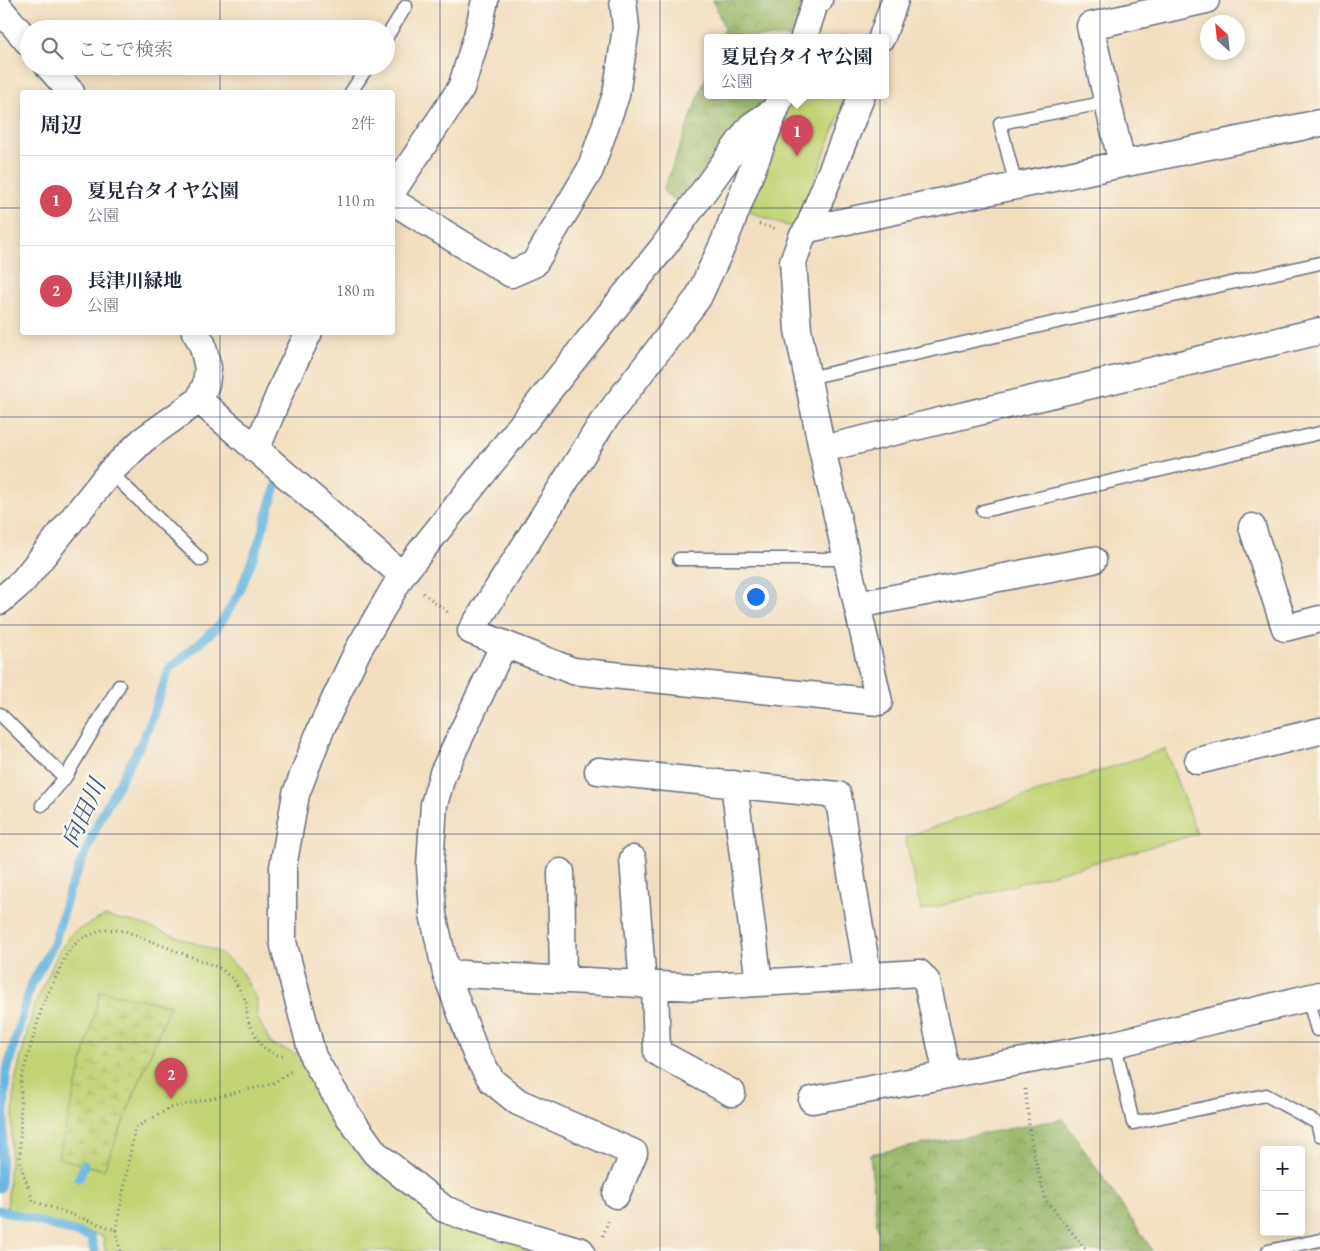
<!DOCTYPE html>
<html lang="ja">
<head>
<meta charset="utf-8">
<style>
  :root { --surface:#fff; --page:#f6f6f7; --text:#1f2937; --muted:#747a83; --line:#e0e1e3; --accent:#d1495b }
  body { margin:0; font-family:"EB Garamond","Noto Serif JP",serif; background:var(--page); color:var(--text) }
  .controls { position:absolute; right:15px; bottom:15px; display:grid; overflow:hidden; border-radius:5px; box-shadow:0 2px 12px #0003 }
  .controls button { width:45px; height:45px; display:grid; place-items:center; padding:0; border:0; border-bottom:1px solid var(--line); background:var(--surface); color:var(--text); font:25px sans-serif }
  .compass { position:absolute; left:1200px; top:15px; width:45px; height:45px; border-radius:50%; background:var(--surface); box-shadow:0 2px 12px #0003; rotate:333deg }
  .you { position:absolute; left:755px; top:596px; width:18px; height:18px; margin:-12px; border:4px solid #fff; border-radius:50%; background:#1a73e8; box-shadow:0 0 0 8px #1a73e833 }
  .badge { display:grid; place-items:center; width:32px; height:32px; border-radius:50%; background:var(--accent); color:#fff; font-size:16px; font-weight:700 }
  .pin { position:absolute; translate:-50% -41px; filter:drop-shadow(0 1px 2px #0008) }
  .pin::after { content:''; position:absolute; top:26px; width:18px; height:15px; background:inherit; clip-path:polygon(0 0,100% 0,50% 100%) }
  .popup { position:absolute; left:704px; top:34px; width:185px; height:65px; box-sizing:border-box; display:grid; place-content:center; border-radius:5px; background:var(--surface); filter:drop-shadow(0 1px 4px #0005); font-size:16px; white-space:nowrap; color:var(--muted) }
  .popup b { font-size:19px; color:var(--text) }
  .popup::after { content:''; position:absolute; left:50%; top:100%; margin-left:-10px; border:10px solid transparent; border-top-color:var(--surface) }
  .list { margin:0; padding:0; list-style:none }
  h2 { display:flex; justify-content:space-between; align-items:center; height:65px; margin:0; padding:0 20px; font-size:21px }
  h2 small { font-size:16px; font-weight:400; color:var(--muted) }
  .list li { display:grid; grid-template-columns:32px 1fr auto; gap:15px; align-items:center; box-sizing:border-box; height:90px; padding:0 20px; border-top:1px solid var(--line) }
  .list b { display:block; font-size:19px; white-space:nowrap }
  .list p { margin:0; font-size:16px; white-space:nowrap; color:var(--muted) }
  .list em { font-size:16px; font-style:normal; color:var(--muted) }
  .icon { flex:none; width:28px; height:28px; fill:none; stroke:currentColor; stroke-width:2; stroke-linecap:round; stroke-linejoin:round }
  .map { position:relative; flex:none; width:1320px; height:1251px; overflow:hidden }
  .search { position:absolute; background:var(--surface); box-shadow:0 2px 12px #0003; left:20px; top:20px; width:375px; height:55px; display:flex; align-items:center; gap:12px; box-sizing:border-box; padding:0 18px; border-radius:28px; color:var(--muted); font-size:19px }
  .panel { position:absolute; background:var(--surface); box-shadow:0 2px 12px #0003; left:20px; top:90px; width:375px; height:245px; border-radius:5px }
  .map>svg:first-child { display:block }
</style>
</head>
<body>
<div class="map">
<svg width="1320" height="1251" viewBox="0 0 1320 1251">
  <defs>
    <pattern id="forest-crowns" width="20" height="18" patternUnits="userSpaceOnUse" patternTransform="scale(1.25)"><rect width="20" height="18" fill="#99b667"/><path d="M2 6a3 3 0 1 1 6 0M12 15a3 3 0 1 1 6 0" fill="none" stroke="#7c9458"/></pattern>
    <pattern id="wetland-marsh" width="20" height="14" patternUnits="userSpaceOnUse" patternTransform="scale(1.25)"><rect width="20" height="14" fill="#c2d476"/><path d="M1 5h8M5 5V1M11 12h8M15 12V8" fill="none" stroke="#a6b668"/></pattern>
  </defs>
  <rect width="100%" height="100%" fill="#fbf7ec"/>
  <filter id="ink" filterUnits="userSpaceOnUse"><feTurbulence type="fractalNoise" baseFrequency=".02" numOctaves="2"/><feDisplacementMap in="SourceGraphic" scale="10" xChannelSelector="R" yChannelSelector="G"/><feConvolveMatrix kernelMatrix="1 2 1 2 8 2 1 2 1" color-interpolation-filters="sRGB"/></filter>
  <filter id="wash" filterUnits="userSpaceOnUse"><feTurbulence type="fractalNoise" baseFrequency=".0096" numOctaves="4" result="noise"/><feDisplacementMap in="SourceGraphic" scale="20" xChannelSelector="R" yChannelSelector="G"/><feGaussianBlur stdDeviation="1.12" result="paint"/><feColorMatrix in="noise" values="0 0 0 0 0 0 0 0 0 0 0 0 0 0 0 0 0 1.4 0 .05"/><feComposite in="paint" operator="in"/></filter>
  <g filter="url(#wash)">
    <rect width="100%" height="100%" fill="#f1debf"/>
    <!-- green -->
    <path fill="#c2d476" stroke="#6e826a" d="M793,95H830L845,100L796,229L749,212Z
      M1165,749L1197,834L921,911L905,837Z
      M104,916L138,923L217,951L239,968L257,999V1017L271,1044L299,1055L374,1164L553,1251H105L103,1236L7,1211L15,1081L33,1009L59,951L73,932Z"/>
    <!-- forest -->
    <path fill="url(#forest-crowns)" stroke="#5a7262" d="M713,0H802L794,37H721L724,28Z
      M708,71V95H770L765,105L709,167L673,201L663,191Z
      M1063,1119L1153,1251H908L879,1248L870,1154Z"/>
    <!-- wetland -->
    <path fill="url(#wetland-marsh)" stroke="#6e826a" d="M100,991L170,1005L104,1170L58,1158Z"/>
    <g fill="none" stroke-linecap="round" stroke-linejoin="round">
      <!-- stream -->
      <path stroke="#66b6e0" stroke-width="9" d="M79,1178L84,1165
        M0,1188L6,1074L30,987L54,944L69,891L102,814L145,736L169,669L219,626L239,593L258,545L276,486
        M0,1210L91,1237L94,1251"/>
    </g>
  </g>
  <g filter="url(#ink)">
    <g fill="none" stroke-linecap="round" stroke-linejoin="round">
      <defs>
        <path id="service" d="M386,38L406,6
          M351,92L368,66
          M1016,186L1000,123L1108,102
          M808,378L1320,263
          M110,472L201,560
          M983,511L1320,433
          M679,559H847
          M0,714L65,778L119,686
          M42,805L65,778
          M1308,998L1317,1030
          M1115,1044L1133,1123L1266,1095L1317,1123L1320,1135
          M1268,1251L1320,1240"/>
        <path id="minor" d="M0,9L29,43
          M804,37L815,3L819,0
          M882,37L895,0
          M48,66L71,92
          M781,95L724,242L698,298L602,423L471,631L573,671L879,702L822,449L798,330L793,262L802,237L808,229L862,95
          M1122,164L1090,26L1206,0
          M392,192L461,88L477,36L485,0
          M392,201L511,274L534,264L590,170L616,95L626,28L623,0
          M808,229L1320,123
          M199,400L402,575
          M822,449L1320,331
          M256,450L284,383L309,332
          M1252,527L1285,628L1320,619
          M0,601L23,581L110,472L143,440L199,400L206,384L208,368L202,343L195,332
          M857,605L1093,560
          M504,644L443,773L434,804L430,865L433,914L446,973L476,1054L492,1081L518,1102L634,1153L616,1195
          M1198,761L1320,731
          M598,771L838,795L868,976
          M734,784L759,983
          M633,859L643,985
          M561,872L563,980
          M446,973L694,987L919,973L927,982L947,1075
          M655,985L657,1052L732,1093
          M812,1100L1115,1044L1320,995
          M581,1251L474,1220L444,1209L375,1153L347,1114L313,1057L283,942V867L296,794L320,731L358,650L402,575L664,246L751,126L772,112"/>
      </defs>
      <!-- service casing -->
      <use href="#service" stroke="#666c80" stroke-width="15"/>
      <!-- minor casing -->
      <use href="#minor" stroke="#666c80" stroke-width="29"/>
      <!-- path -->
      <path stroke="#666c80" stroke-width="3" stroke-dasharray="1 4" stroke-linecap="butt" d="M759,224L777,229
        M423,593L450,614
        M1025,1089L1031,1141L1045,1199L1087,1251
        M116,1230L135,1128L170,1108L272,1084L291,1071
        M603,1236L608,1221
        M120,1251L116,1230L33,1201L20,1163L21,1080L42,1007L67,953L80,939L105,929L125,931L220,968L234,980L246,1001L248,1021L262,1047L277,1055L285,1056"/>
      <!-- service -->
      <use href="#service" stroke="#fff" stroke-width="12"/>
      <!-- minor -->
      <use href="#minor" stroke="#fff" stroke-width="26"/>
    </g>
  </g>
  <!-- grid -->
  <path fill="none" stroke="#1b2f5e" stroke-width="1" stroke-opacity="0.55" d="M220,0V29M440,0V1251M660,0V1251M880,0V1251M1100,0V1251M220,66V92M0,208H22M392,208H1320M220,332V1251M0,417H1320M0,625H1320M0,834H1320M0,1042H1320"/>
  <g text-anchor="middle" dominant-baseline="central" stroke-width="5" stroke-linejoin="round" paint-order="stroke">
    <!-- water labels -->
    <g font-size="24" font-style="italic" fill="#325885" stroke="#fbf7ec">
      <text transform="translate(83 813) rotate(-65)">向田川</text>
    </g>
  </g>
</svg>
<div class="controls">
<button>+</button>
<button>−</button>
</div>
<svg class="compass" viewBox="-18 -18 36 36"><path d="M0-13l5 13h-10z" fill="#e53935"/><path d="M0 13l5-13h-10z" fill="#747a83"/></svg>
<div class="you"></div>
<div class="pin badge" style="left:797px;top:156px">1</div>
<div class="popup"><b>夏見台タイヤ公園</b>公園</div>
<div class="pin badge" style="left:171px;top:1099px">2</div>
<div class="search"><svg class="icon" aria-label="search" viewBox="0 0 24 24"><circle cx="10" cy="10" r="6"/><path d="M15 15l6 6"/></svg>ここで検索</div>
<section class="panel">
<h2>周辺<small>2件</small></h2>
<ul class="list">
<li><span class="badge">1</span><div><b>夏見台タイヤ公園</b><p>公園</p></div><em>110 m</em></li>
<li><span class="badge">2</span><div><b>長津川緑地</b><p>公園</p></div><em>180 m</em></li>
</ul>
</section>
</div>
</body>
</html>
